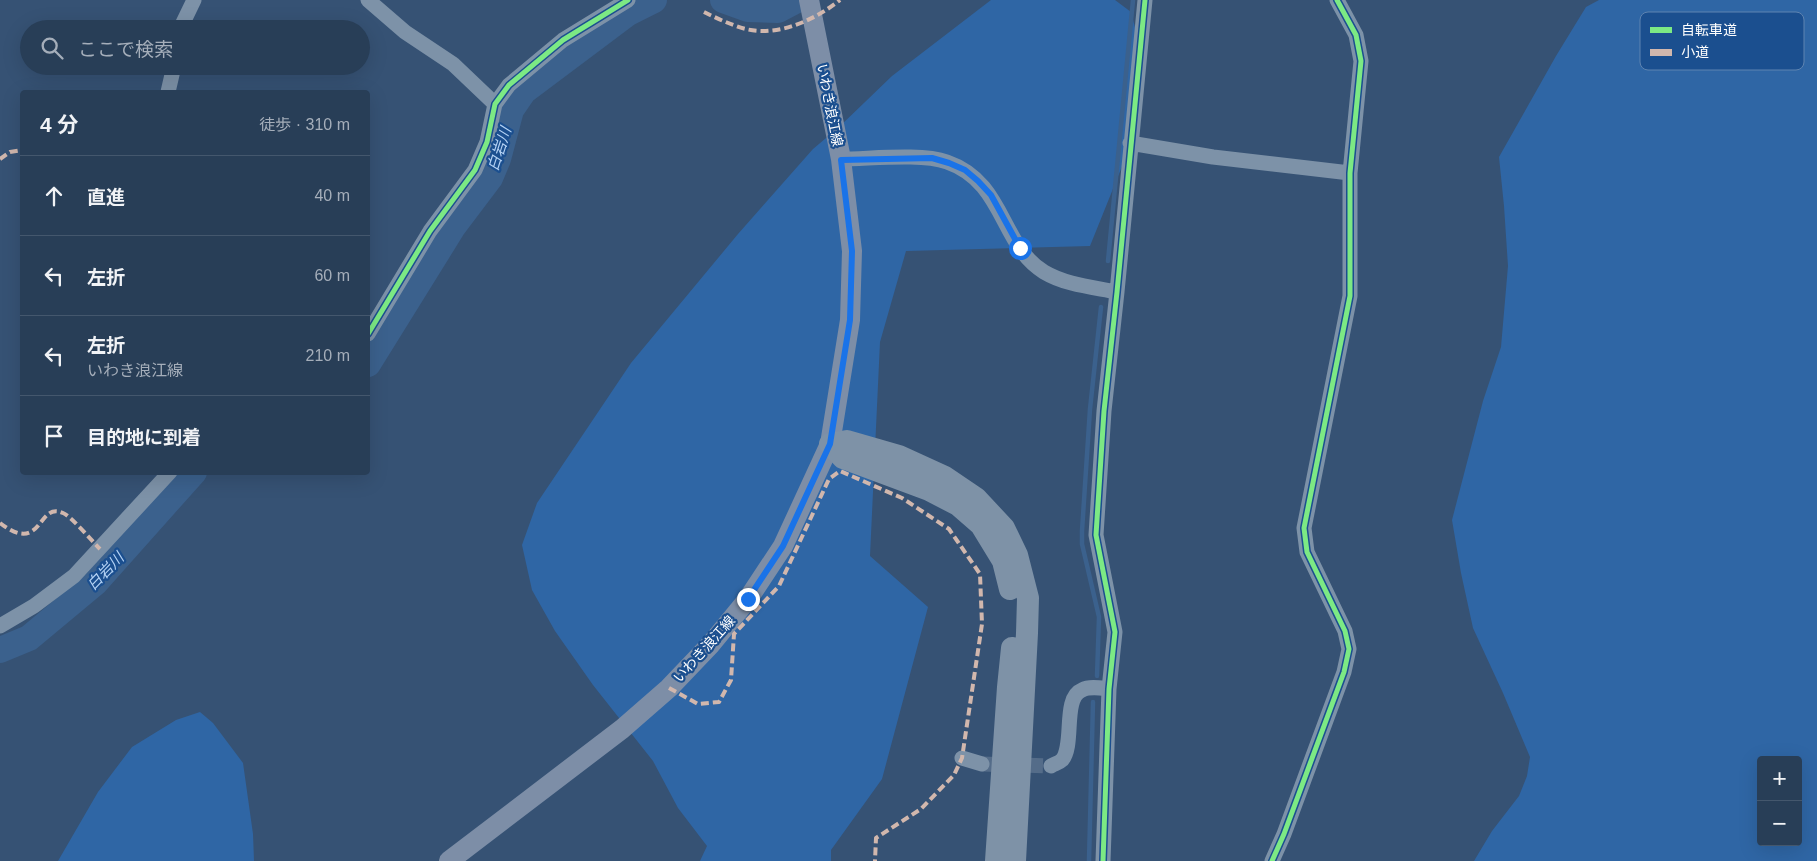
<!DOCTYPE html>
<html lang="ja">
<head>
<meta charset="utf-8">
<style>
  :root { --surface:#283e57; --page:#30455d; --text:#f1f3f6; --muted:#a5aeba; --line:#44576d }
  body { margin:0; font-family:Helvetica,"Noto Sans JP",sans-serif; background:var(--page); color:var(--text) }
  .controls { position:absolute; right:15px; bottom:15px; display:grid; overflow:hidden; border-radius:5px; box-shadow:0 5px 20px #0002 }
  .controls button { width:45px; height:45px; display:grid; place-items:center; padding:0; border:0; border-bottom:1px solid var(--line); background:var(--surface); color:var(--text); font:25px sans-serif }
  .stop { position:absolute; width:15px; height:15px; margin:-11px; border:4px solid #1a73e8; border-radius:50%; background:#fff }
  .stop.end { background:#1a73e8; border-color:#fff; box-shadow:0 1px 5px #0008 }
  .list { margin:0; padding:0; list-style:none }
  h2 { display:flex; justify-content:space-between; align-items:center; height:65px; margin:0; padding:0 20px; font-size:21px }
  h2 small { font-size:16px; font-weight:400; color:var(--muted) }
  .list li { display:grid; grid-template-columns:32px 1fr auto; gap:15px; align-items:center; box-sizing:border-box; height:80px; padding:0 20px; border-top:1px solid var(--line) }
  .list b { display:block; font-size:19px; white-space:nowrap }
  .list p { margin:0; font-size:16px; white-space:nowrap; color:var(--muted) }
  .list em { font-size:16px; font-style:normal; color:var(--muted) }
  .icon { flex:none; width:28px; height:28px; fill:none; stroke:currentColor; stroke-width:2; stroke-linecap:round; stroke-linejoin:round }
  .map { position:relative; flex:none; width:1817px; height:861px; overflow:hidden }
  .search { position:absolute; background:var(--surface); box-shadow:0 5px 20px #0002; left:20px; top:20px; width:350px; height:55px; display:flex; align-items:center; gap:12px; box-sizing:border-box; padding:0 18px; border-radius:28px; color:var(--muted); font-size:19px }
  .panel { position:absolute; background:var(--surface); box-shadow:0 5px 20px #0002; left:20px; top:90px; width:350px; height:385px; border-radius:5px }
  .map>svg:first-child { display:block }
</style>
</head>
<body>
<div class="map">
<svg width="1817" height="861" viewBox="0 0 1817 861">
  <rect width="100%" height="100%" fill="#365274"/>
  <!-- green -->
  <path fill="#2f66a5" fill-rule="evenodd" d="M991,0H1115L1131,12L1143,58L1123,164L1090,246L906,251L880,342L870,556L928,607L882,779L831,850V861H700L707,846L678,808L653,761L593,685L555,631L532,590L522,545L537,503L631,363L738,234L813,149L838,128L892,76Z
    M1599,0H1817V861H1474L1492,831L1519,796L1527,776L1530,757L1503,693L1473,628L1461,573L1452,520L1483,401L1501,347L1508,266L1504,206L1499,157L1556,56L1586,7ZM1761,760H1798V842H1761Z
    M200,712L213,723L243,763L253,834L254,861H58L98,792L132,747L176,720Z"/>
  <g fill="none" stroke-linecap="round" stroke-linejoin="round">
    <!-- stream -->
    <path stroke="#3b618d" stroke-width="4.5" d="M1108,261L1133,0
      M1097,676L1099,617L1082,544V531L1090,409L1101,307
      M1089,861L1093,702"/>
    <!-- river -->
    <path stroke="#3b618d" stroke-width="26" d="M723,0L748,9L778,10L797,0
      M368,364L453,227L490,178L498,159L511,110L524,91L628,13L654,0
      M0,650L29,638L95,583L194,472"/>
    <!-- minor-tunnel -->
    <path stroke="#546c89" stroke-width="15" stroke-dasharray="15 8" stroke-linecap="butt" d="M982,764L1051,766"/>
    <!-- minor -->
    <path stroke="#7d92a8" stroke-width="15" d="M368,0L405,32L453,64L495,104
      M180,29L194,0
      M168,92L174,66
      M1130,143L1213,157L1350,173
      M841,159C870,159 921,153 947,162C1005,182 1000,245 1044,272C1066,285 1092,287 1117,292
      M368,334L430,231L475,170L487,142L495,104L509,85L563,40L628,0
      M0,626L34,606L74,576L170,472
      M962,758L982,764
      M1051,766C1054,764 1059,763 1062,760C1075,745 1062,698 1082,690C1090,686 1100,688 1109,689
      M1103,861L1109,689L1115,632L1096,535L1104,411L1117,292L1145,0
      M1272,861L1284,834L1344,672L1349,649L1345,631L1307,552L1304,528L1350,296V173L1361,61L1356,35L1337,0"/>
    <!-- major -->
    <path stroke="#7d8ea7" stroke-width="20" d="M449,861L622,729L669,688L711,644L748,599L783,546L830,444L850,320L852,251L841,159L809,0"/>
    <!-- highway -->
    <path stroke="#7e92a7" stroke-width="22" d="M830,444L847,441L899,456L945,477L976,498L1004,528L1017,555L1028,598L1027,633L1015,861
      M830,444L843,458L929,490L958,505L981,525L1003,561L1010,589
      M996,861L1008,687L1012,648"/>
    <!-- quiet -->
    <path stroke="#d1b7ad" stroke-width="4" stroke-dasharray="8 4" stroke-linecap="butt" d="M704,12C714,17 725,22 736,26C772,40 812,22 840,0
      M0,159L10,152L22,150
      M0,523C43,556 37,501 63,513C72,517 92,541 100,549
      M669,688L698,704L719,702L731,680L734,634L779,586L829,479L840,471L902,498L949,529L980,574L982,624L962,758L954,775L921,809L876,838L875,861"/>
    <defs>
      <path id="cycleway" d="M368,334L430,231L475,170L487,142L495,104L509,85L563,40L628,0
        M1103,861L1109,689L1115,632L1096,535L1104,411L1117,292L1145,0
        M1272,861L1284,834L1344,672L1349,649L1345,631L1307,552L1304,528L1350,296V173L1361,61L1356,35L1337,0"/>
    </defs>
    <!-- cycleway casing -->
    <use href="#cycleway" stroke="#1b4f8f" stroke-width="8"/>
    <!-- cycleway -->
    <use href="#cycleway" stroke="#7ce984" stroke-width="5"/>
  </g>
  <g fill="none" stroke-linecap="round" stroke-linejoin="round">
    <!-- route -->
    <path stroke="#1a73e8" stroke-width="6" d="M748,599L783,546L830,444L850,320L852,251L841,160L932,158L949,163L965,170L978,181L991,195L1020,248"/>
  </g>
  <g text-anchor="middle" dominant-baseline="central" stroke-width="4.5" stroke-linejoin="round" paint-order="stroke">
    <!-- street labels -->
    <g font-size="14" fill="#fff" stroke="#1b4f8f">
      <text transform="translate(830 105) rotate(79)">いわき浪江線</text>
      <text transform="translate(704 649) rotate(-48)">いわき浪江線</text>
    </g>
    <!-- water labels -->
    <g font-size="15" font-style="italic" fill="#b5d3f5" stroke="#1b4f8f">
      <text transform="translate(499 149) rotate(-72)">白岩川</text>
      <text transform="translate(105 571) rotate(-46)">白岩川</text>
    </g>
  </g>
  <!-- legend -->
  <rect x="1640" y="12" width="164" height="58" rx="8" fill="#1b4f8f" stroke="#5f84b1" stroke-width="1"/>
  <rect x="1650" y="27" width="22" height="6" fill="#7ce984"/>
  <rect x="1650" y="49" width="22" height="7" fill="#d1b7ad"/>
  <g font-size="14" fill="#fff">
    <text x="1681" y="35">自転車道</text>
    <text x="1681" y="57">小道</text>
  </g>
</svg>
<div class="controls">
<button>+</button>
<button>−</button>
</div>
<div class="stop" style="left:1020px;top:248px"></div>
<div class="stop end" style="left:748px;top:599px"></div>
<div class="search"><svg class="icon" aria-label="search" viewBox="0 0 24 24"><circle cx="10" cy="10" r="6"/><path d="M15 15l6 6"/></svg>ここで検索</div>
<section class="panel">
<h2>4 分<small>徒歩 · 310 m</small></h2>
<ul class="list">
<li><svg class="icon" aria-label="ahead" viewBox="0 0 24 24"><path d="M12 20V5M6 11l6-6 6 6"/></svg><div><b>直進</b></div><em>40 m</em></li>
<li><svg class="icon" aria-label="left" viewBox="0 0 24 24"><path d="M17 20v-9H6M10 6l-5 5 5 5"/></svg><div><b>左折</b></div><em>60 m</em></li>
<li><svg class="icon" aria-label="left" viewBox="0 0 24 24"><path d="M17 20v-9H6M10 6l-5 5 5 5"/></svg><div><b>左折</b><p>いわき浪江線</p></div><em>210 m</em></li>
<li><svg class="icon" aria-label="arrive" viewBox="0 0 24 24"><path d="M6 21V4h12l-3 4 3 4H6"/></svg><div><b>目的地に到着</b></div></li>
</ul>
</section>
</div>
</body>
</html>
